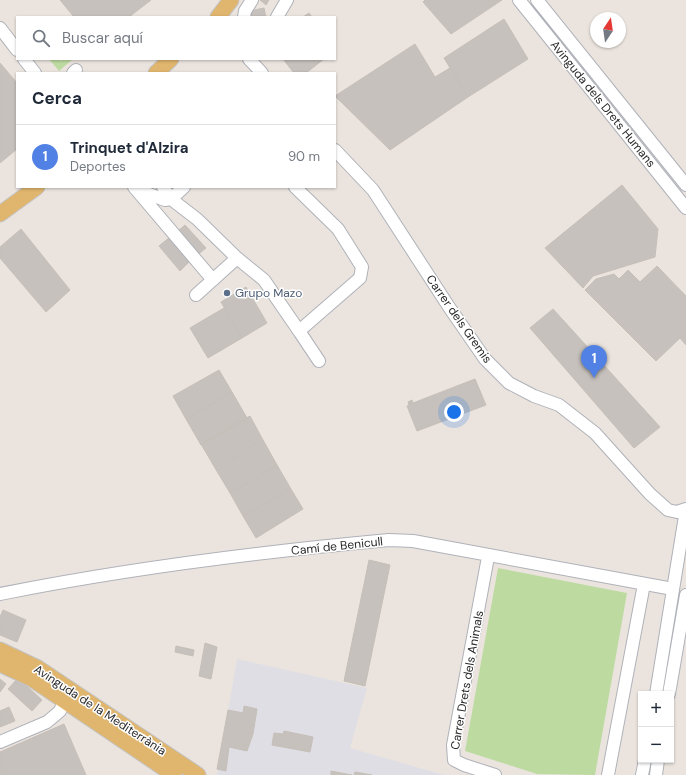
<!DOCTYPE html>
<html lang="es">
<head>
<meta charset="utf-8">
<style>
  :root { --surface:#fff; --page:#f6f6f7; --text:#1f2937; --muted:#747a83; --line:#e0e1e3; --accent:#5181e4 }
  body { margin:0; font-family:"DM Sans",sans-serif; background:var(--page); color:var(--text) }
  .controls { position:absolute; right:12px; bottom:12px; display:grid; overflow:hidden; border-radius:0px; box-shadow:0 1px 3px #0004 }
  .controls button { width:36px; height:36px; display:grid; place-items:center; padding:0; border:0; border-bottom:1px solid var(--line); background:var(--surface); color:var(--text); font:20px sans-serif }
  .compass { position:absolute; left:590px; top:12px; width:36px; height:36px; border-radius:50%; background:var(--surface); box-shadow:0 1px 3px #0004; rotate:13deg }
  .you { position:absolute; left:454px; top:412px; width:14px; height:14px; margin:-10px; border:3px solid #fff; border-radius:50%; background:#1a73e8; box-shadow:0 0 0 6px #1a73e833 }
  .badge { display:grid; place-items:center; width:26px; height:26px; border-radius:50%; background:var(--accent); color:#fff; font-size:13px; font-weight:700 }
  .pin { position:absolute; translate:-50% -33px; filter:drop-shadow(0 1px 2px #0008) }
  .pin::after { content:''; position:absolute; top:21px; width:14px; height:12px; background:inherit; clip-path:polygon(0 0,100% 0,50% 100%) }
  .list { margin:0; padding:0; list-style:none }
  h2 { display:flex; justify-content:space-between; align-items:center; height:52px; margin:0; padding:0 16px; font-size:17px }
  h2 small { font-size:13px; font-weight:400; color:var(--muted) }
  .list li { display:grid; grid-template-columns:26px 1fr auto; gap:12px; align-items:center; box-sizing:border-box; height:64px; padding:0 16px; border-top:1px solid var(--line) }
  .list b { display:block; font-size:15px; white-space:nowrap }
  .list p { margin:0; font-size:13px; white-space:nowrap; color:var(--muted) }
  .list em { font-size:13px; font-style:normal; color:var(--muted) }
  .icon { flex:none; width:22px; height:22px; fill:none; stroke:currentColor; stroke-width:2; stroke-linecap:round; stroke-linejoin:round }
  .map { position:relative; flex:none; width:686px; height:775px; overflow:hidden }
  .search { position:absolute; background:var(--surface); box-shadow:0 1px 3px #0004; left:16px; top:16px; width:320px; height:44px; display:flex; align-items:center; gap:10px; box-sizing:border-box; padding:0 14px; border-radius:0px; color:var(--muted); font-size:15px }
  .panel { position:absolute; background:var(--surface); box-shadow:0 1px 3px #0004; left:16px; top:72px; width:320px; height:116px; border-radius:0px }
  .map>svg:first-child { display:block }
</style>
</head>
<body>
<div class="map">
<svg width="686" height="775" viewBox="0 0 686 775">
  <rect width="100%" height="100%" fill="#ebe4de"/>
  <!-- industrial -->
  <path fill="#dfdee4" d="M237,659L367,688L350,748L444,775H217Z"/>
  <!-- green -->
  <path fill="#bddba1" d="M49,59H59L61,61L64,59H73L59,71Z
    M498,568L627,593L595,775L537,774L465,751Z"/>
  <!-- building -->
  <path fill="#c6c1bd" stroke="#c6bfb8" d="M60,0H151L129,17H74Z
    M260,0H269L266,5Z
    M425,0H502L451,34L423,2Z
    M264,8L266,17H252L250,11Z
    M309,13L312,17H303Z
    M504,19L528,59L468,97L444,58Z
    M415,44L435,77L450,68L468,97L390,150L335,96Z
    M283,59H324L306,73H294Z
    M0,63L17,83V149L0,163Z
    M622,185L658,229L655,257L593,276L583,288L545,248Z
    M185,225L206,248L190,261L170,238Z
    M21,229L70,290L46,312L0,258V247Z
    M170,237L190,261L180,271L159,246Z
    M657,266L686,296V345L680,338L656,361L585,290L596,279L614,274L619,279L628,270L640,282Z
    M246,287L267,323L242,338L221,302Z
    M224,308L242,338L208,358L190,328Z
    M553,309L660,427L634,448L530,328Z
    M219,370L232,392L186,419L173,396Z
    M475,379L486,405L417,431L407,406L409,405L408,402L412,400L413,403Z
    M232,392L247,418L201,445L186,419Z
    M250,416L263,440L215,468L201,444Z
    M263,440L277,465L230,493L215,468Z
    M277,465L291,489L243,516L230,493Z
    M291,489L303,509L256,538L243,516Z
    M369,560L390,565L365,686L344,681Z
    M3,610L26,620L17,642L0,635V617Z
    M205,643L217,647L211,679L199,676Z
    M176,646L194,650L193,656L175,652Z
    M18,678L42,700L32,711L8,689Z
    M0,679L6,684L0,692Z
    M244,706L257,709L253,734L247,751L229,747L226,771L217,769L228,710L243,713Z
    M9,707L15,721L0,727V711Z
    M64,724L86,775H0V752Z
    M284,731L313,737L310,752L272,745L274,733L283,734Z
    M331,771L352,775H331Z
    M355,772L372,775H354Z"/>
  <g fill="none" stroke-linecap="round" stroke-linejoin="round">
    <defs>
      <path id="minor" d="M519,0L686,208
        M537,0L686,185
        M244,17L245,11L252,0
        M277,17L287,0
        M0,28L17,50
        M24,59L35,73
        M249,59L262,73
        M73,73L76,70
        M335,150L373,190L449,307L485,359L509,383L534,396L559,405L595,433L650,494L668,510L677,512L686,509
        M134,187L213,280
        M163,187L171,199L197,219L237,258L196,295
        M138,190L165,200L171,199L184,187
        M237,258L264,280L299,331L360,278L362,267L338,229L295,187
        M299,331L319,361
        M488,557L453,745L454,760L464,765L495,775
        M0,594C129,568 258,552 389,540L413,541L673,589
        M656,694L686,510
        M669,694L686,595
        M0,742L47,722L60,711L64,701
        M608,775L644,584
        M642,775L645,760
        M656,775L658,760"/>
      <path id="major" d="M218,17L231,0
        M156,73L171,59
        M0,214L37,187
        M0,650L38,668L198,775
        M0,664L32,679L174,775"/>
    </defs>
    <!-- minor casing -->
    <use href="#minor" stroke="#afb2b9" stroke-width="14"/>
    <!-- major casing -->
    <use href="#major" stroke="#c3c3c3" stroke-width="17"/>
    <!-- minor -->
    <use href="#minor" stroke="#fff" stroke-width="12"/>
    <!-- major -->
    <use href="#major" stroke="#e0b66e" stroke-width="15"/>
  </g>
  <!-- markers -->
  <circle fill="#5c6f8a" stroke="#fff" stroke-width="1.5" cx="227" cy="293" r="4"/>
  <g text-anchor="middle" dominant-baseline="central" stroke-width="3" stroke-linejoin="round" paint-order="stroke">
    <!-- street labels -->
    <g font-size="12" fill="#2a2a2a" stroke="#fff">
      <text transform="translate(603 104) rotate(51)">Avinguda dels Drets Humans</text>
      <text transform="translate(459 319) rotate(55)">Carrer dels Gremis</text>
      <text transform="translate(337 546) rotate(-6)">Camí de Benicull</text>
      <text transform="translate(467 680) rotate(-80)">Carrer Drets dels Animals</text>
      <text transform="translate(100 710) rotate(33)">Avinguda de la Mediterrània</text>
    </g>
    <!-- service labels -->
    <g font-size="12" fill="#4e5e75" stroke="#fff" text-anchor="start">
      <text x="235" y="293">Grupo Mazo</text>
    </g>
  </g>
</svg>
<div class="controls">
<button>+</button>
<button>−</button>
</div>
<svg class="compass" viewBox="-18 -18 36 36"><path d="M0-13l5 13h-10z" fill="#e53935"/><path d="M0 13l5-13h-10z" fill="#747a83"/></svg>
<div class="you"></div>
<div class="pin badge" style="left:594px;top:378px">1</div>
<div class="search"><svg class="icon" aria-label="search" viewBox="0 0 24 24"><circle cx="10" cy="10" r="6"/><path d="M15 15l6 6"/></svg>Buscar aquí</div>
<section class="panel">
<h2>Cerca<small></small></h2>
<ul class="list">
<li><span class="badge">1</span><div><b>Trinquet d'Alzira</b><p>Deportes</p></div><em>90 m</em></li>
</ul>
</section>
</div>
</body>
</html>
